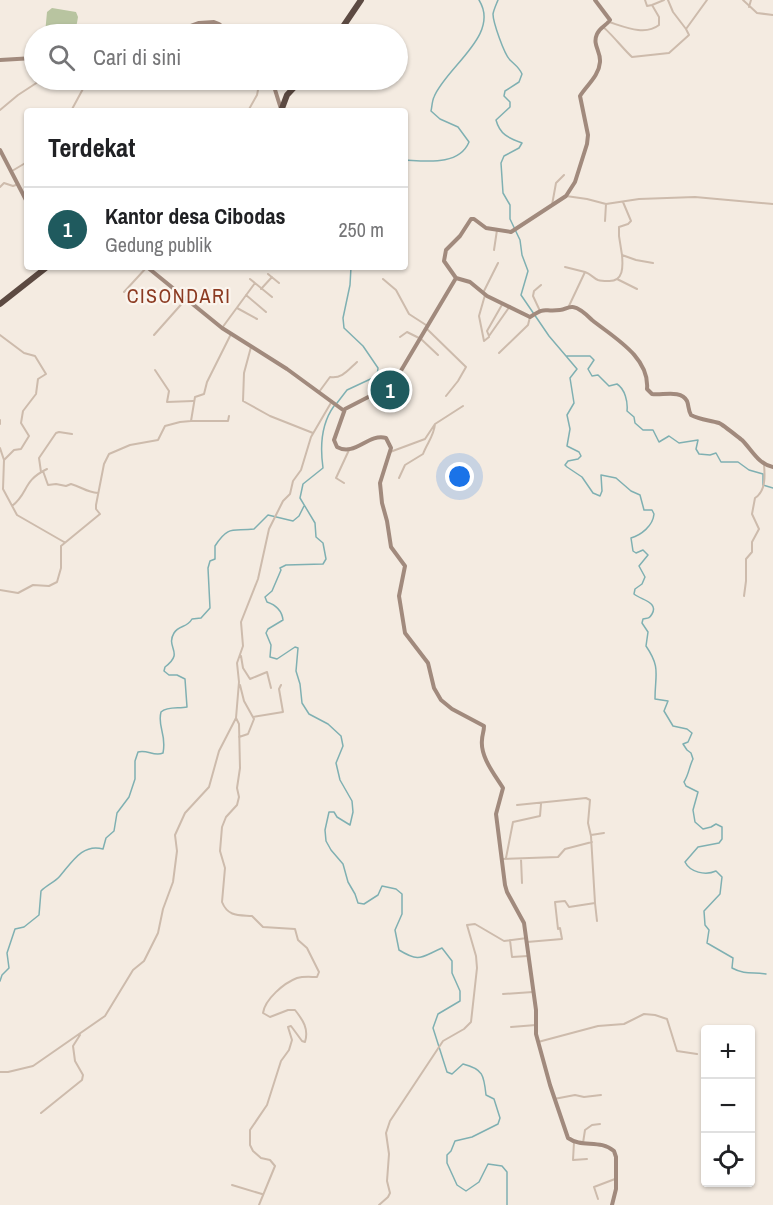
<!DOCTYPE html>
<html lang="id">
<head>
<meta charset="utf-8">
<style>
  :root { --surface:#fff; --page:#f2f2f2; --text:#202124; --muted:#757577; --line:#e0e0e0; --accent:#1f5a5e }
  body { margin:0; font-family:"Archivo Narrow",sans-serif; background:var(--page); color:var(--text) }
  .controls { position:absolute; right:18px; bottom:18px; display:grid; overflow:hidden; border-radius:6px; box-shadow:0 2px 4px #0004 }
  .controls button { width:54px; height:54px; display:grid; place-items:center; padding:0; border:0; border-bottom:2px solid var(--line); background:var(--surface); color:var(--text); font:30px sans-serif }
  .you { position:absolute; left:460px; top:477px; width:21px; height:21px; margin:-15px; border:4px solid #fff; border-radius:50%; background:#1a73e8; box-shadow:0 0 0 9px #1a73e833 }
  .badge { display:grid; place-items:center; width:39px; height:39px; border-radius:50%; background:var(--accent); color:#fff; font-size:20px; font-weight:700 }
  .pin { position:absolute; translate:-50% -50%; border:3px solid #fff; box-shadow:0 2px 6px #0006 }
  .list { margin:0; padding:0; list-style:none }
  h2 { display:flex; justify-content:space-between; align-items:center; height:78px; margin:0; padding:0 24px; font-size:26px }
  h2 small { font-size:20px; font-weight:400; color:var(--muted) }
  .list li { display:grid; grid-template-columns:39px 1fr auto; gap:18px; align-items:center; box-sizing:border-box; height:84px; padding:0 24px; border-top:2px solid var(--line) }
  .list b { display:block; font-size:22px; white-space:nowrap }
  .list p { margin:0; font-size:20px; white-space:nowrap; color:var(--muted) }
  .list em { font-size:20px; font-style:normal; color:var(--muted) }
  .icon { flex:none; width:33px; height:33px; fill:none; stroke:currentColor; stroke-width:2; stroke-linecap:round; stroke-linejoin:round }
  .map { position:relative; flex:none; width:773px; height:1205px; overflow:hidden }
  .search { position:absolute; background:var(--surface); box-shadow:0 2px 4px #0004; left:24px; top:24px; width:384px; height:66px; display:flex; align-items:center; gap:15px; box-sizing:border-box; padding:0 21px; border-radius:33px; color:var(--muted); font-size:22px }
  .panel { position:absolute; background:var(--surface); box-shadow:0 2px 4px #0004; left:24px; top:108px; width:384px; height:162px; border-radius:6px }
  .map>svg:first-child { display:block }
</style>
</head>
<body>
<div class="map">
<svg width="773" height="1205" viewBox="0 0 773 1205">
  <rect width="100%" height="100%" fill="#f4ebe1"/>
  <!-- green -->
  <path fill="#b8c4a0" d="M52,8L76,12L78,17L75,34H45L47,12Z"/>
  <g fill="none" stroke-linecap="round" stroke-linejoin="round">
    <!-- stream -->
    <path stroke="#7fb0b2" stroke-width="1.5" d="M498,0C496,5 494,9 493,14C493,22 504,54 510,60C515,65 519,67 522,74L519,82L505,91L504,96L510,102V107L496,120C500,135 509,138 522,143L519,148L504,156L501,163L503,193L510,205V219L520,240L522,255L528,271L521,295L549,336L566,356H590L594,360L588,369L592,376L598,375L609,386L617,384C625,389 628,402 627,411L634,417L635,423L643,430H653L659,442L669,436L679,443L698,440L696,449L699,454L710,455L716,453L721,462H738L749,470L763,474V485L773,488
      M405,160C426,161 459,166 469,142L458,127L440,119L431,111C432,107 432,101 434,97C446,67 501,35 479,0
      M566,356L577,369L570,378L574,403L567,415L570,429L567,446L579,452L581,456L578,459L568,461L565,465L567,467L582,477L593,493L600,496L602,491L601,475L616,478L631,491L640,495L644,510H652L654,514C653,526 641,535 631,538L633,551L636,553L643,550L648,555L639,566L645,577L642,584L635,589L634,594C641,600 659,602 652,614C649,619 648,618 643,619L642,623L648,632L646,646C661,668 655,674 655,699L668,701L664,711L673,726L687,729L692,733L688,742L683,744L687,750L691,753L693,759C689,767 689,774 684,782L686,786L698,792L693,810L695,822L703,829L711,827L716,824L722,827V839L719,843L698,847L685,862C690,872 705,876 716,871L722,877L720,894L704,911L705,925L709,930L707,943L733,958L732,968C745,975 753,972 766,974
      M337,403L347,390L377,376L378,368L363,346L344,328L343,318L350,285L351,267
      M334,406C321,424 320,447 323,468L303,484L300,498L315,523L316,537L323,543L326,559L323,564L286,565L280,568L281,570L272,591L265,597L267,602C276,605 282,611 283,620L268,629L266,633L271,645L270,657L277,659L295,647L298,648L296,671L300,684L302,703L309,714L328,724L341,736L343,746L336,763L340,780L352,801L353,812L350,825L337,817L334,812H329L325,830L326,841L331,850L343,864L348,882L355,894L358,903L364,904L378,895L382,886L396,889L402,894V914L395,930L399,950C420,963 421,957 442,948L452,961V973L460,991V1001L438,1014L433,1028L447,1072L452,1074L463,1064C483,1069 484,1075 486,1095L494,1099L500,1118L498,1124L472,1137L455,1141L451,1151L447,1155V1163L457,1185L466,1191L479,1182L488,1164L502,1166L507,1172V1205
      M0,981L2,975L9,968L7,953L15,929L24,927L39,915L41,891C47,885 55,882 60,876C72,862 83,843 103,849L106,838L114,831L117,813L129,797L135,779V761L138,752C147,749 154,757 163,753C167,734 157,727 161,712C168,706 179,709 187,707L185,679L177,675H169L164,671L165,667C185,652 165,648 174,633C179,625 187,628 192,619L201,618L210,608L208,568L210,561L215,559V546C229,524 234,532 254,529L268,515L293,521L299,516L304,506"/>
    <!-- street -->
    <path stroke="#cdbbac" stroke-width="2" d="M645,0L647,6L652,5
      M668,0L673,12L686,29
      M743,0L757,13L773,15
      M749,7L751,0
      M609,22C625,27 645,36 659,25V17L652,5L664,0
      M604,28C609,31 625,51 632,57L669,53L689,35L686,29L707,0
      M282,30C292,37 301,28 312,28L317,34
      M0,110L18,95L41,80
      M71,111L84,87V80
      M248,111L257,95L260,80
      M12,171L27,162
      M0,187L4,183L13,186L16,185
      M566,196L587,199L606,204L639,199L695,197L773,204
      M623,202L631,221L628,224L619,227V236L622,255L636,260L653,263
      M552,205L556,183L564,175
      M605,221L606,204
      M494,250L497,230
      M565,267L585,272
      M268,274L279,283
      M250,279L272,297
      M383,279L396,290L409,314L426,325
      M617,279L637,289
      M261,289L272,277
      M124,292L147,267
      M483,293L498,263
      M246,295L266,312
      M485,295L479,316L484,341L489,337
      M503,303L487,331L489,336L510,306
      M237,308L257,319
      M568,308L585,272C591,274 593,278 598,280C601,281 604,281 608,281C624,282 623,266 622,255
      M540,311L533,296L534,291L541,285
      M222,328L255,283
      M427,329L466,367L458,381L446,396
      M0,335L24,353L35,356L46,374L38,379L36,394L23,411L21,423L29,436L21,449L14,450L4,460
      M154,335L186,299
      M400,337L407,332L421,339
      M421,339L438,355
      M251,347L244,373L243,401L270,416L313,433
      M499,353L528,325L530,317
      M155,370L169,391L167,402L193,401
      M319,392L330,377C342,379 348,370 357,362
      M0,420V424
      M191,421H228L229,416
      M0,448L4,460L3,489L17,515L64,542
      M390,452L425,439L435,424L463,406
      M43,471L48,485L56,484L66,486L71,484C82,487 86,492 98,493
      M41,472L39,458L56,433L59,432L72,434
      M399,478L405,465L423,454C427,443 434,436 435,424
      M344,483L336,478L349,450
      M12,506C29,493 22,481 47,469
      M0,590L18,593L33,585L49,586L57,582L61,568V546L100,514L96,509V505L104,464L109,454L130,445L158,440L165,426L180,422L191,421L195,397L204,394L207,382L231,334
      M744,596L746,581V559L752,552V542L759,529L752,514L755,498C766,491 765,476 764,464
      M241,656L243,668L250,679L267,672L271,688
      M253,717L283,712L279,689L281,685
      M236,718L239,724L240,768L237,788L239,797L237,805L226,817L222,827L220,851L225,868L222,902C228,917 239,915 252,916L263,927L295,929L298,940L307,948L319,972L317,977C311,977 304,976 297,978C284,983 265,999 263,1013L270,1017L288,1010H295C303,1020 309,1029 305,1042L302,1041L291,1026L288,1027L292,1040L289,1050L281,1061L267,1105L250,1130V1145L253,1151L261,1158L270,1160L275,1166L259,1205
      M239,737L248,734L254,719L244,701L240,685
      M517,805L586,798L590,800L588,823L591,836L595,903L569,907L565,901L555,902L558,929L560,928L562,939L527,942
      M591,835L604,833
      M506,858L513,822L540,816L541,804
      M501,859L558,857L565,849L592,842
      M521,859L522,883
      M595,903L597,921
      M510,940L512,957L528,956
      M503,994L533,992
      M511,1027L536,1025
      M538,1042L598,1026L624,1024L644,1014L655,1015L667,1019L677,1051L697,1054
      M0,1072H8L33,1066L105,1016L133,970L144,961L158,933L163,909L173,882L177,851L175,835L185,813L209,787L219,751L236,718L239,682L237,663L243,646L241,622L258,579L269,529L283,501L290,494L293,481L301,470L311,437L332,401
      M554,1099L575,1095L584,1097L601,1095
      M41,1113L82,1080L83,1075L75,1061L73,1046L80,1035
      M574,1142L573,1160L587,1159
      M583,1143L585,1130L592,1125L600,1124
      M232,1185L262,1194
      M598,1199L594,1187L615,1179
      M379,1205L388,1197L390,1193L387,1181L389,1154L386,1133L390,1121L443,1041L464,1029L471,1022L477,968L476,956L467,925L475,924L504,941L527,938"/>
    <!-- secondary -->
    <path stroke="#a18a7d" stroke-width="4" d="M595,0L610,20C606,26 600,27 597,34C592,45 601,51 600,62C599,76 587,85 580,96L588,135L587,144L575,182L566,196L511,232L486,228L474,219H471L460,236L446,250L444,261L456,278L470,282L487,296L530,317C547,306 542,312 560,310C565,310 568,306 573,307C580,308 587,315 592,320C613,337 650,357 647,389L652,394C661,396 681,389 687,401C689,406 688,410 691,415C700,420 710,420 719,423C722,424 738,437 742,440C752,450 758,464 773,467
      M138,34L150,28L180,30L199,23L214,22L219,24L231,34
      M0,60L34,58
      M272,80L281,109
      M0,150L27,202
      M147,267L222,328L287,369L343,410
      M456,278L396,379L378,392L345,409L334,440L337,447C355,457 368,433 386,438L391,448L380,483L382,503L387,521L391,547L405,566L399,596L405,633L428,663L434,688L441,700L452,709L484,726C484,732 482,735 482,740C480,757 495,775 503,788L496,814L505,885L507,892L524,923L536,1010V1034L550,1085L568,1138C582,1148 600,1139 614,1151L616,1157V1189L612,1205"/>
    <!-- highway -->
    <path stroke="#5c4a42" stroke-width="6" d="M338,34L361,0
      M281,111L287,95L301,80
      M0,304L47,267"/>
  </g>
  <g text-anchor="middle" dominant-baseline="central" stroke-width="4.5" stroke-linejoin="round" paint-order="stroke">
    <!-- quarter labels -->
    <g font-size="20" letter-spacing="1.5" fill="#8c3b22" stroke="#fbf5ee">
      <text x="179" y="295">CISONDARI</text>
    </g>
  </g>
</svg>
<div class="controls">
<button>+</button>
<button>−</button>
<button><svg class="icon" aria-label="locate" viewBox="0 0 24 24"><circle cx="12" cy="12" r="6"/><path d="M12 2v4M12 18v4M2 12h4M18 12h4"/></svg></button>
</div>
<div class="you"></div>
<div class="pin badge" style="left:390px;top:390px">1</div>
<div class="search"><svg class="icon" aria-label="search" viewBox="0 0 24 24"><circle cx="10" cy="10" r="6"/><path d="M15 15l6 6"/></svg>Cari di sini</div>
<section class="panel">
<h2>Terdekat<small></small></h2>
<ul class="list">
<li><span class="badge">1</span><div><b>Kantor desa Cibodas</b><p>Gedung publik</p></div><em>250 m</em></li>
</ul>
</section>
</div>
</body>
</html>
